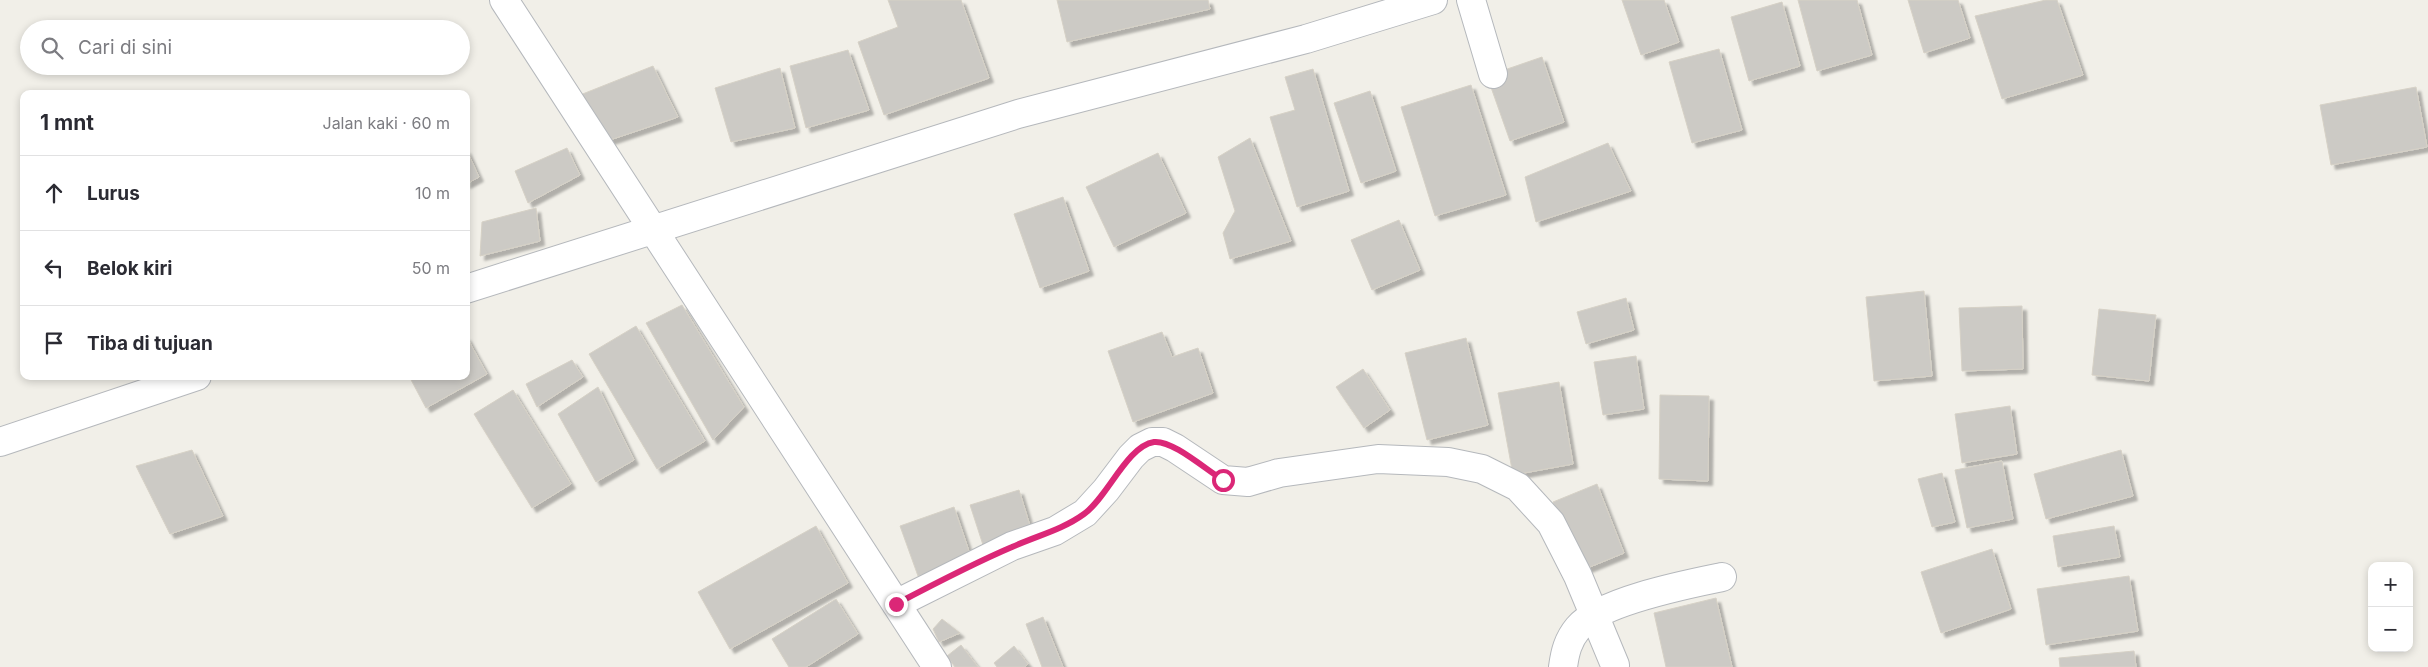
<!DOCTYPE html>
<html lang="id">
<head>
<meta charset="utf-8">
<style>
  :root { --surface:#fff; --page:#f2f2f3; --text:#2b2b33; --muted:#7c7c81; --line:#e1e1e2 }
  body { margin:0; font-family:Inter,sans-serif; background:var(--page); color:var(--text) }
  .controls { position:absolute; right:15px; bottom:15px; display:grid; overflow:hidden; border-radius:10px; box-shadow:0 2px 8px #0003 }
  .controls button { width:45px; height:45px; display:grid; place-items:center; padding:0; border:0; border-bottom:1px solid var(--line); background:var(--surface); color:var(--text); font:25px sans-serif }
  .stop { position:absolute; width:15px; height:15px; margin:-11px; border:4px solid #db2777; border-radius:50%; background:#fff }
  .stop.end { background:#db2777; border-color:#fff; box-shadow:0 1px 5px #0008 }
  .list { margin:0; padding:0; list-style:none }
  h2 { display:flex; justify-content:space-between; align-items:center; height:65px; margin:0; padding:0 20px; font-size:21px }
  h2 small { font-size:16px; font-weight:400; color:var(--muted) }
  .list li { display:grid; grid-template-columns:32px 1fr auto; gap:15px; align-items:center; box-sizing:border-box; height:75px; padding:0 20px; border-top:1px solid var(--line) }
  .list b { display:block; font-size:19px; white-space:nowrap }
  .list em { font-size:16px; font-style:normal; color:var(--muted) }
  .icon { flex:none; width:28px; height:28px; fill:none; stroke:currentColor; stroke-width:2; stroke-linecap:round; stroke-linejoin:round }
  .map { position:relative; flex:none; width:2428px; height:667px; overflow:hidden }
  .search { position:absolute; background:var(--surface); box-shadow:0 2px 8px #0003; left:20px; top:20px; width:450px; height:55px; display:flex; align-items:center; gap:12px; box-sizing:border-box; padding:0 18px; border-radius:28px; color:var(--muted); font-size:19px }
  .panel { position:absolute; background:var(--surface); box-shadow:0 2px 8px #0003; left:20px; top:90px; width:450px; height:290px; border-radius:10px }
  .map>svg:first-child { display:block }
</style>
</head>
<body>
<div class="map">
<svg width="2428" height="667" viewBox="0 0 2428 667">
  <defs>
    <filter id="shadow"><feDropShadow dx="4.5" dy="4.5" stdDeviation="1" flood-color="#0004"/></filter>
  </defs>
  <rect width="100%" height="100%" fill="#f1efe8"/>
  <!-- building -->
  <path fill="#cccac5" stroke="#d6d1c6" filter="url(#shadow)" d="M888,0H961L989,78L884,115L858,42L898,27Z
    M1057,0H1208L1210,9L1067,42Z
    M1622,0H1664L1679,42L1641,55Z
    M1798,0H1857L1872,55L1817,71Z
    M1908,0H1958L1970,38L1924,53Z
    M2046,0H2057L2083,75L2002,99L1975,16Z
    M1782,2L1800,66L1749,81L1731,17Z
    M1719,49L1742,130L1692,143L1669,62Z
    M848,50L869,110L806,128L790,66Z
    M1542,57L1564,122L1510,141L1487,76Z
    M653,66L678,117L598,144L580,95Z
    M780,68L795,128L731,142L715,88Z
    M1313,69L1349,191L1297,207L1270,117L1295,110L1285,77Z
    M1471,85L1506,195L1435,216L1401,107Z
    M2416,87L2427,147L2331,165L2320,105Z
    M1370,91L1396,171L1361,183L1334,103Z
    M1250,138L1291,241L1230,259L1223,233L1235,211L1218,157Z
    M1608,143L1631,191L1536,222L1525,177Z
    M567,148L580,175L528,203L515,171Z
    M466,149L479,177L466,184Z
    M1158,153L1186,213L1114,247L1086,187Z
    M1063,197L1089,271L1040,288L1014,214Z
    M536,208L540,241L480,256L482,222Z
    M1399,220L1420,270L1372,290L1351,240Z
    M1924,291L1932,376L1874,381L1866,297Z
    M1626,298L1634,330L1586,344L1577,312Z
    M682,305L744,407L713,440L646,323Z
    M2022,306L2023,369L1962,371L1959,308Z
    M2099,309L2156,315L2149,381L2092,375Z
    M636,326L705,441L657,469L589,354Z
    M1162,332L1172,357L1198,348L1213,393L1133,422L1108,351Z
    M466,336L487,374L426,408L409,376H466Z
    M1466,338L1488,425L1427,440L1405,353Z
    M1636,356L1644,409L1603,415L1594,362Z
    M572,360L583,377L537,407L526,384Z
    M1363,369L1390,410L1364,428L1336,387Z
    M1559,382L1573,464L1513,475L1498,393Z
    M598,387L634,460L596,482L558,414Z
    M513,390L571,484L532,508L474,414Z
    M1660,395L1709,396L1708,481L1659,479Z
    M2010,406L2017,454L1962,463L1955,414Z
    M192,450L223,516L170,534L136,466Z
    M2121,450L2133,496L2046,519L2034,474Z
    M2002,461L2013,519L1967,528L1955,470Z
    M1942,473L1955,522L1932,527L1918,479Z
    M1597,484L1624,553L1580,571L1553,502Z
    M1019,490L1031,529L983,545L970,505Z
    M954,507L971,557L918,576L900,526Z
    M816,526L848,583L730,649L698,592Z
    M2114,526L2120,557L2058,567L2053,536Z
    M1992,549L2011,609L1941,633L1921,572Z
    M2129,576L2138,631L2046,645L2037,589Z
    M1716,598L1732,667H1666L1654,613Z
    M836,599L858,634L806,667H789L772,639Z
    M1043,617L1063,667H1042L1026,624Z
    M942,619L960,633L939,642L933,629Z
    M961,645L978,667H955L947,656Z
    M1014,646L1028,664L1025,667H997L994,663Z
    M2134,651L2136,667H2060L2059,658Z"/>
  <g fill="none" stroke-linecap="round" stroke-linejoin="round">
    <defs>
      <path id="minor" d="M504,0L937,667
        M1471,0L1493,74
        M466,289L1018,114L1306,39L1433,0
        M0,442L197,376
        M896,604L1012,546L1055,531L1085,513L1106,490L1131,457L1140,448L1152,442H1163L1175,448L1223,480L1248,482L1279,473L1378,459L1448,462L1482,469L1518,487L1551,523L1578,576L1615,665
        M1563,667C1565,652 1568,640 1578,628C1600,601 1688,584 1722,577"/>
    </defs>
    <!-- minor casing -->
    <use href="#minor" stroke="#b5b8bc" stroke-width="30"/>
    <!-- minor -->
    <use href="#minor" stroke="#fff" stroke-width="28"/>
  </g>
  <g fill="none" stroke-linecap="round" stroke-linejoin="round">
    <!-- route -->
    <path stroke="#db2777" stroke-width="6" d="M896,604C934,584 972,564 1012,547C1036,536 1062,530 1084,514C1107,498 1127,446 1154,442C1173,440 1206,470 1223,480"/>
  </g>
</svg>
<div class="controls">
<button>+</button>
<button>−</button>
</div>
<div class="stop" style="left:1223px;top:480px"></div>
<div class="stop end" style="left:896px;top:604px"></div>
<div class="search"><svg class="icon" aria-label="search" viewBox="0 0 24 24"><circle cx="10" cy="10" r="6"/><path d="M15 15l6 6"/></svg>Cari di sini</div>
<section class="panel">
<h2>1 mnt<small>Jalan kaki · 60 m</small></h2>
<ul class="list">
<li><svg class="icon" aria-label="ahead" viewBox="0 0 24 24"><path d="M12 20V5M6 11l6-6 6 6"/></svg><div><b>Lurus</b></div><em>10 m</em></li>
<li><svg class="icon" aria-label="left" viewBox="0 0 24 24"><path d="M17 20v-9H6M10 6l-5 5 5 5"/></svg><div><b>Belok kiri</b></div><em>50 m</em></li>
<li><svg class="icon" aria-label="arrive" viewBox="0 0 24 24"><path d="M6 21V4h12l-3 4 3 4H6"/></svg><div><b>Tiba di tujuan</b></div></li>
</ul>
</section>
</div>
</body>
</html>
